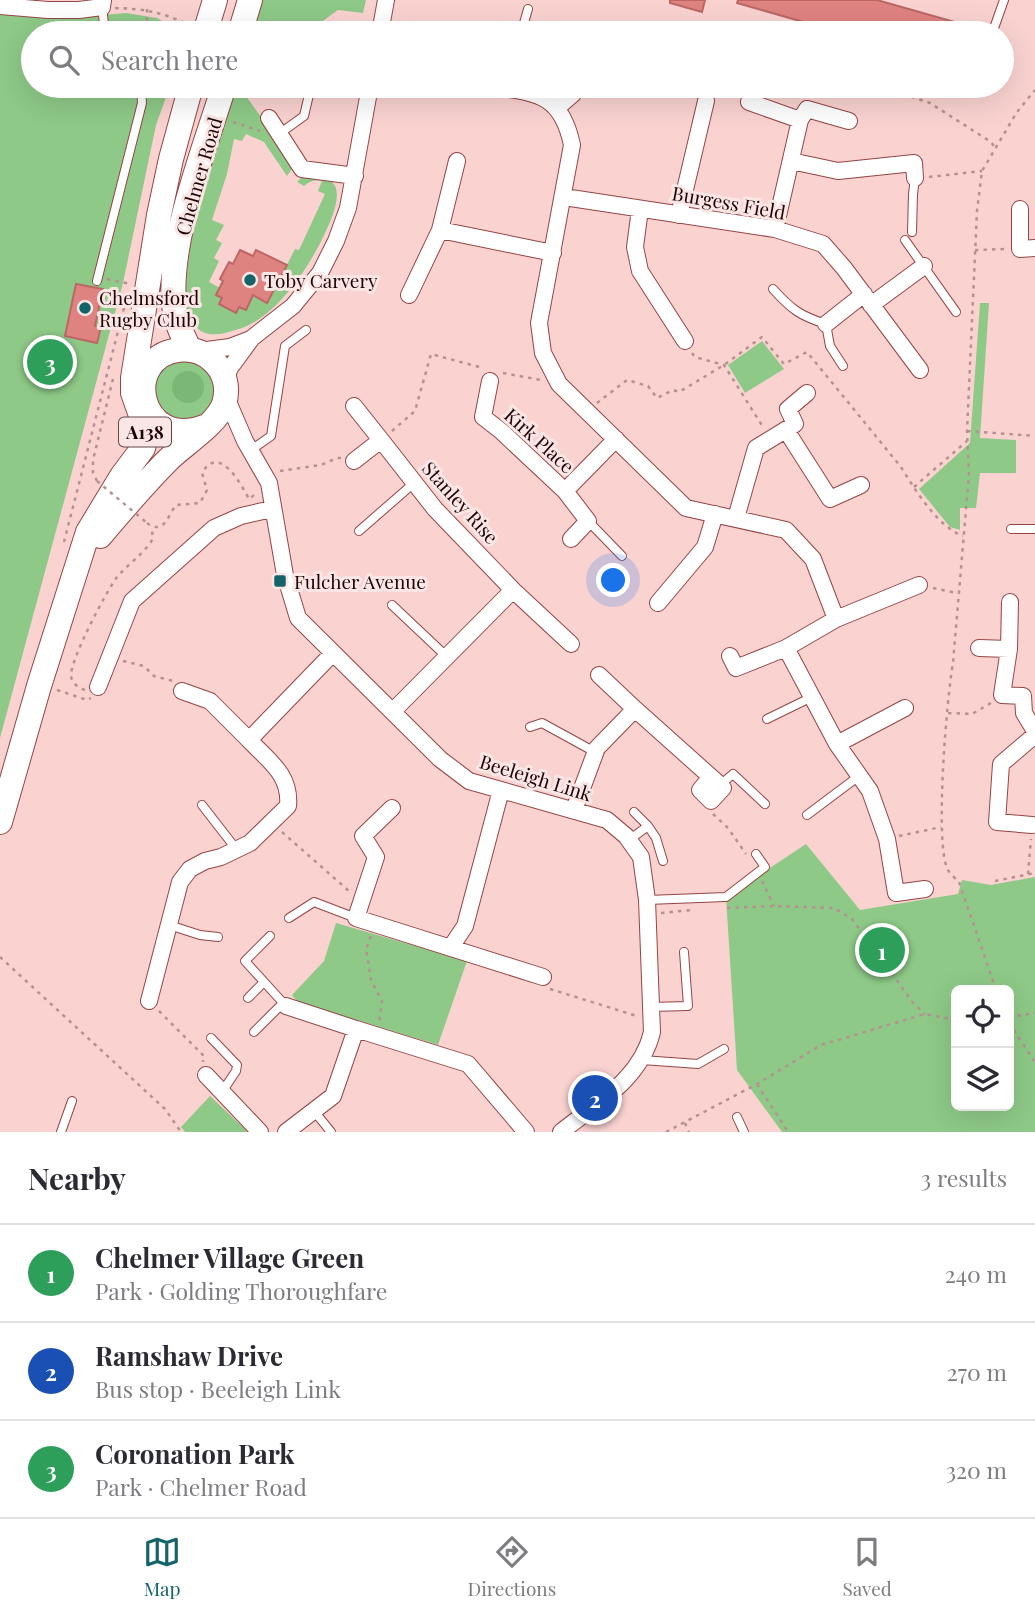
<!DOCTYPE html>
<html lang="en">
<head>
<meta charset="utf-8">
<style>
  :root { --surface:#fff; --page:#f2f2f3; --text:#2b2b33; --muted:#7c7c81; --line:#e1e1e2; --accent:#136368 }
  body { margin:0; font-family:"Playfair Display",serif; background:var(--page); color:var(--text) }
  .controls { position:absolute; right:21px; bottom:21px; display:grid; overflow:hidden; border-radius:10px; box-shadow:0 7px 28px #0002 }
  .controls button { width:63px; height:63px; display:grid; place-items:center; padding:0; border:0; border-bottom:2px solid var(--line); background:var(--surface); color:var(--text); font:35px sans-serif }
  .you { position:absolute; left:614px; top:581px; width:24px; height:24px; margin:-18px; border:5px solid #fff; border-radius:50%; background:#1a73e8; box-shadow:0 0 0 10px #1a73e833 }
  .badge { display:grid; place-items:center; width:46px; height:46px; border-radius:50%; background:var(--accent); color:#fff; font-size:23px; font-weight:700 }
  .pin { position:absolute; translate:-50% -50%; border:4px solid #fff; box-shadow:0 2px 7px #0006 }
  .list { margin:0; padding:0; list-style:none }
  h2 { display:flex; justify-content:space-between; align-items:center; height:91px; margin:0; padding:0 28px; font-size:30px }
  h2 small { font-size:23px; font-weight:400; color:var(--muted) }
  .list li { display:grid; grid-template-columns:46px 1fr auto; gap:21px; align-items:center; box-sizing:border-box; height:98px; padding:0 28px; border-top:2px solid var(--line) }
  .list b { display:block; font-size:26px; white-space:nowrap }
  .list p { margin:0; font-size:23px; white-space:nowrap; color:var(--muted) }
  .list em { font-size:23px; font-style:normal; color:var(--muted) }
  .icon { flex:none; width:38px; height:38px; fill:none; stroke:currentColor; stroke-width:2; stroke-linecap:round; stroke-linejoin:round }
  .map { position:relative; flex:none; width:1035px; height:1132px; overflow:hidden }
  .search { position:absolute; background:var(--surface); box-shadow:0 7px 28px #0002; left:21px; right:21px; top:21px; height:77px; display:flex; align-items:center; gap:18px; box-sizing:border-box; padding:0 24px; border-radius:38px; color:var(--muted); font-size:26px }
  .sheet { height:385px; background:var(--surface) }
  nav { display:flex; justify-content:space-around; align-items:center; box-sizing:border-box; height:98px; border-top:2px solid var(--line); background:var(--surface); font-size:19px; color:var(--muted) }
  nav a { display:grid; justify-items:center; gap:4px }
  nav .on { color:var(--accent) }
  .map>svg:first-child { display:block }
</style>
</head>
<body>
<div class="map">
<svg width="1035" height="1132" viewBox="0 0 1035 1132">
  <rect width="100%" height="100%" fill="#fad3d1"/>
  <!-- green -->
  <path fill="#8ec987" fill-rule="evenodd" d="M259,0H366L363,13L338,10L306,33H300L293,25L265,24L261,33H248Z
    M0,12L67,18L126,13L157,18L183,33H33V86H170L156,125L123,283L0,738Z
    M233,86H244L243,92L295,164L287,176L264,142L246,134L242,141L234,139L227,174L212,220L224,225L216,240L222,243L214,258L219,261L209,282L220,288L222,298L219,304L235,313L239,307L246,310L253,295L268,302L295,249L299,250L325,194L318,191L322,181C315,179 310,181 304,186L297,182L302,177C310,177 322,176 329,180C346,188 331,221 325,233C310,266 278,315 242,328C229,332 209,340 197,328C162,297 222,129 233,86Z
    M980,303H989L980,438L1016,440V473H980L976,508H960V530L950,527L919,489L970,443Z
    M762,341L784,369L745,393L728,365Z
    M188,357L212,372C219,400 215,409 189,422L159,411L152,383L161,366Z
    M806,844L860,910L958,894L962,880L991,885L1035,877V1132H782L737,1070L726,897ZM956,990H1009V1106H956Z
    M336,923L467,961L438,1045L298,1002L292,995L324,961Z
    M210,1096L248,1132H185L181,1127Z"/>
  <!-- forest -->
  <path fill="#7cb875" d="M172 387a16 16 0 1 1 32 0a16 16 0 1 1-32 0Z"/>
  <!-- building -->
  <path fill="#df8381" stroke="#bc6766" stroke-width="2" d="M670,0H705L702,12L670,3Z
    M738,0H877L983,30V33H812L814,25L737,3Z
    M240,250L253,256L256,250L287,265L267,303L253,295L246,310L239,307L236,313L219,304L222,298L216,295L223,281L220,279L229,262L233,264Z
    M76,284L103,289L95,326L101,327L97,343L65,336Z"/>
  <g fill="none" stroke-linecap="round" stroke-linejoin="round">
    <defs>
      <path id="service" d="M102,7L105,32
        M993,31L1004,0
        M475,32C488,24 504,32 518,32L522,30L528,9
        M279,134L304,116L311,86
        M912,232L913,194L915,178
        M905,240L956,312
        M97,281L142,103L141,86
        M773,289C791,309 800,316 826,324L830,346L843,366
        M251,450L271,436L285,346L306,330
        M588,521L622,556
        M1011,529H1035
        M359,531L414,483
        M392,605L446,656
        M767,719L812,697
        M530,727L542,723L595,752
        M720,785L733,774L765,804
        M202,805L237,850
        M634,812L648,826
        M807,815L859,776
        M629,840L648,826L656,838L663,861
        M647,900L726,897L765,867L756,854
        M289,918L314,902L356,918
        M169,925L200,935L218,937
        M270,936L245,961L286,1006
        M248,998L264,982
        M650,1007L688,1006L684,952
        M254,1032L283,1003
        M211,1038L237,1065L236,1071L222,1092
        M642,1060L698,1064L724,1049
        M314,1111L331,1132
        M737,1117L744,1132
        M61,1132L72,1101"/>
      <path id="minor" d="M0,6L48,10H79L102,7L103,0
        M380,33L386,0
        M475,33V32
        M489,86C535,93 561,92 572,145L539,323L543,353L559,384L686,508L786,530L813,559L836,619L786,648L837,744L870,791L887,839L896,893L925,889
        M754,86L749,102L800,120
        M558,107L573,94L577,86
        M269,118L302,169L355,176
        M791,161L838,171L914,163L915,178
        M564,197L775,229L823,244L844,268L920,370
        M640,209L635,247L640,271L685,341
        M1020,209V249L1035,248
        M679,215L706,101
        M775,229L800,120L807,109L849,121
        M440,230L553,253
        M409,295L440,230L457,161
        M871,305L924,266
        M826,324L864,294
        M199,351L230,347L251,339
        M225,380L230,368L252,338L293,306L320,273L336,241L348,208L370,86
        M490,381L483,417L501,431L565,491L616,439
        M226,397L245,441L269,483L285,575L298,618L440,759L469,781L607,820L626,836L641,857L647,900L652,1032C641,1079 597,1103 561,1132
        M354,406L381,440
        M786,430L830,499L861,485
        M354,461L381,440L435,509L513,590L571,644
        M565,491L588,521L571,539
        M736,518L756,448L795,424L788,409L807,393
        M1010,602L1009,649L1002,695L1023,696L1024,713L1035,731
        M658,603L705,547L715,514
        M836,619L919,585
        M979,648L1009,649
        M730,656L736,668L786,648
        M98,687L132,601L214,528L241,516L272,509
        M182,691L210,701L249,740
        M635,709L720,785L723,788L711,801L700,790L711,777
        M393,711L513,590
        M837,744L905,708
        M392,808L363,836L376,857L356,918L543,977
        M574,810L597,748L635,709L599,675
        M1032,825L997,822L1001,764L1035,735
        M451,947L465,926L501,790
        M149,1001L180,882L190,869L205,861L221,857L250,843L288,806C291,775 269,761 249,740L333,653
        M286,1006L356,1029
        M206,1075L260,1132
        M286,1132L333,1096L356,1029L468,1064L526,1132"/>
      <path id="primary" d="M205,33L215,0
        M240,33L250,0
        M189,349C184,337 177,326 175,313C165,246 204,151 224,86
        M100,536C122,510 144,484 168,460C183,445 217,424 224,404C229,388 225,371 212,360C202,351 191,348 178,350C120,358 139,451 204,427
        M0,822L39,686L88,532L122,476L143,448L146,437L144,424L133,393V378L159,215L171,159L191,86"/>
    </defs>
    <!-- service casing -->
    <use href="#service" stroke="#954444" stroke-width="10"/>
    <!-- minor casing -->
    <use href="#minor" stroke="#954444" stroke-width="18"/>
    <!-- primary casing -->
    <use href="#primary" stroke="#954444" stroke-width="26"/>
    <!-- path -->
    <path stroke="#b59291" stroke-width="2.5" stroke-dasharray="3.5 5" stroke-linecap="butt" d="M115,8C145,9 162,12 189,25
      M124,30L147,32V9
      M879,86L930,103L991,142L996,149
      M810,96L812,86
      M233,122L260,131
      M929,177L982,171
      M975,250L1007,249
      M107,279L131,284
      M692,353L695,357L724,365L763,427
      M503,373L541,380
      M597,403L627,380L648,386L657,398L673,390L679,392L724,365L762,337L784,364L807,352L901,467C915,490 938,527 963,536
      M392,431L415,411L431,354L483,368
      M967,431L1035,436
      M280,471L321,465L337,458H341
      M97,481L93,473V460L113,379
      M914,487L967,441
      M147,523C164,536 168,515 176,505L200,503L207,490L202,473C219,443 241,484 249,499L258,492
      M64,542L125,304
      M933,588L957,593
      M123,661L144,666L154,676L173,681
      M57,690L87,700L91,698
      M85,690C78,687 72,684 71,676C70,660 106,592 117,577C127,565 142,555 151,542C154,536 152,533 151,527
      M948,713L972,714L991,703
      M713,814L728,828L746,854
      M282,832L350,892
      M899,836L941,827
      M1028,874L1031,839
      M762,881L774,906
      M995,881L1035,873
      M727,908L774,906L834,908L852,919L914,1004L925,1014
      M661,913L692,910
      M371,936L366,949L371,980L382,1001L379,1023
      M0,957L165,1109L181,1132
      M550,989L637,1016
      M996,990L959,882C956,879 950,874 948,870C934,845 947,696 953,663L969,474L967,431L977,211L982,171L1017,112L1035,90
      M159,1011L204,1056L203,1062
      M1009,1017L1035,1013
      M1009,1023L1035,1062
      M757,1084L788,1132
      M685,1123L689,1132
      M666,1132L757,1084L821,1045L925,1014L956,1020"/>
    <!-- service -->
    <use href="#service" stroke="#fff" stroke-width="8"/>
    <!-- minor -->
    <use href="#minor" stroke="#fff" stroke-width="16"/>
    <!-- primary -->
    <use href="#primary" stroke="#fff" stroke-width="24"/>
    <!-- path-bridge -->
    <path stroke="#b59291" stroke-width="2.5" stroke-dasharray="3.5 5" stroke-linecap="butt" d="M97,481L147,523"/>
  </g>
  <!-- markers -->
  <g fill="#136368" stroke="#fae6e5" stroke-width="2.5">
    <circle cx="250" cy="280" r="7"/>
    <circle cx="85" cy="308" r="7"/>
    <rect x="273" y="574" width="14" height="14" rx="3.5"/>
  </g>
  <g text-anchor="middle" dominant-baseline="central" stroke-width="6" stroke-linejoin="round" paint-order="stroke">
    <!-- shield labels -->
    <rect fill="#fae6e5" stroke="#604647" stroke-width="2" x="119" y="417.5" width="52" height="29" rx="5"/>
    <g font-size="18" font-weight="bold" fill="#1e0203">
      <text x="145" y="432">A138</text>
    </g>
    <!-- street labels -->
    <g font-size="19" fill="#1e0203" stroke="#fae6e5">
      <text transform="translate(198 176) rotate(-74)">Chelmer Road</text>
      <text transform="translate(729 202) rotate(10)">Burgess Field</text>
      <text transform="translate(540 440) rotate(42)">Kirk Place</text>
      <text transform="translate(461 502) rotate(48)">Stanley Rise</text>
      <text transform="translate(536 777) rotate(17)">Beeleigh Link</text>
    </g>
    <!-- poi labels -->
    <g font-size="19" fill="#1e0203" stroke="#fae6e5" text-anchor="start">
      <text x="264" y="280">Toby Carvery</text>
      <text x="99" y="297">Chelmsford<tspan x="99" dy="22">Rugby Club</tspan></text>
      <text x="294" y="581">Fulcher Avenue</text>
    </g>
  </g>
</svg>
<div class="controls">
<button><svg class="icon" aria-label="locate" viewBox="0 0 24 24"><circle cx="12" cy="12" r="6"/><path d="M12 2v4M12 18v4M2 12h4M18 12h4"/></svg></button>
<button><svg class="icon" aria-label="layers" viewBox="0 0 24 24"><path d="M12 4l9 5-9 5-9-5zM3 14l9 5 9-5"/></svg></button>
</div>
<div class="you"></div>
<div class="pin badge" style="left:882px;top:950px;background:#2e9e5b">1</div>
<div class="pin badge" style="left:595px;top:1098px;background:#1a4fb4">2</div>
<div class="pin badge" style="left:50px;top:362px;background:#2e9e5b">3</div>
<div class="search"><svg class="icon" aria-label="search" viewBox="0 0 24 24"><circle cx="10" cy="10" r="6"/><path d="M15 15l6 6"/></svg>Search here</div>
</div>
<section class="sheet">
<h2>Nearby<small>3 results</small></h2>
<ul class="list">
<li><span class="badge" style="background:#2e9e5b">1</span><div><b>Chelmer Village Green</b><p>Park · Golding Thoroughfare</p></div><em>240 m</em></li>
<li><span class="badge" style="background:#1a4fb4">2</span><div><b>Ramshaw Drive</b><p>Bus stop · Beeleigh Link</p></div><em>270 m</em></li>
<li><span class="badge" style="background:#2e9e5b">3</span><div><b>Coronation Park</b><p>Park · Chelmer Road</p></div><em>320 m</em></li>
</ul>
</section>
<nav>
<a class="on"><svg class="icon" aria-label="map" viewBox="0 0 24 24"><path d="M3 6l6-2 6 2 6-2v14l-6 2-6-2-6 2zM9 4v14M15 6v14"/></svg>Map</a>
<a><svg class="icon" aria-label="directions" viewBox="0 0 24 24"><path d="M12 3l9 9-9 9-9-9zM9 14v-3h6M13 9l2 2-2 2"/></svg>Directions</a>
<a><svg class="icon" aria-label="saved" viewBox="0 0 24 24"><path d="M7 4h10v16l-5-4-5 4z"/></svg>Saved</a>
</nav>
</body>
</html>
